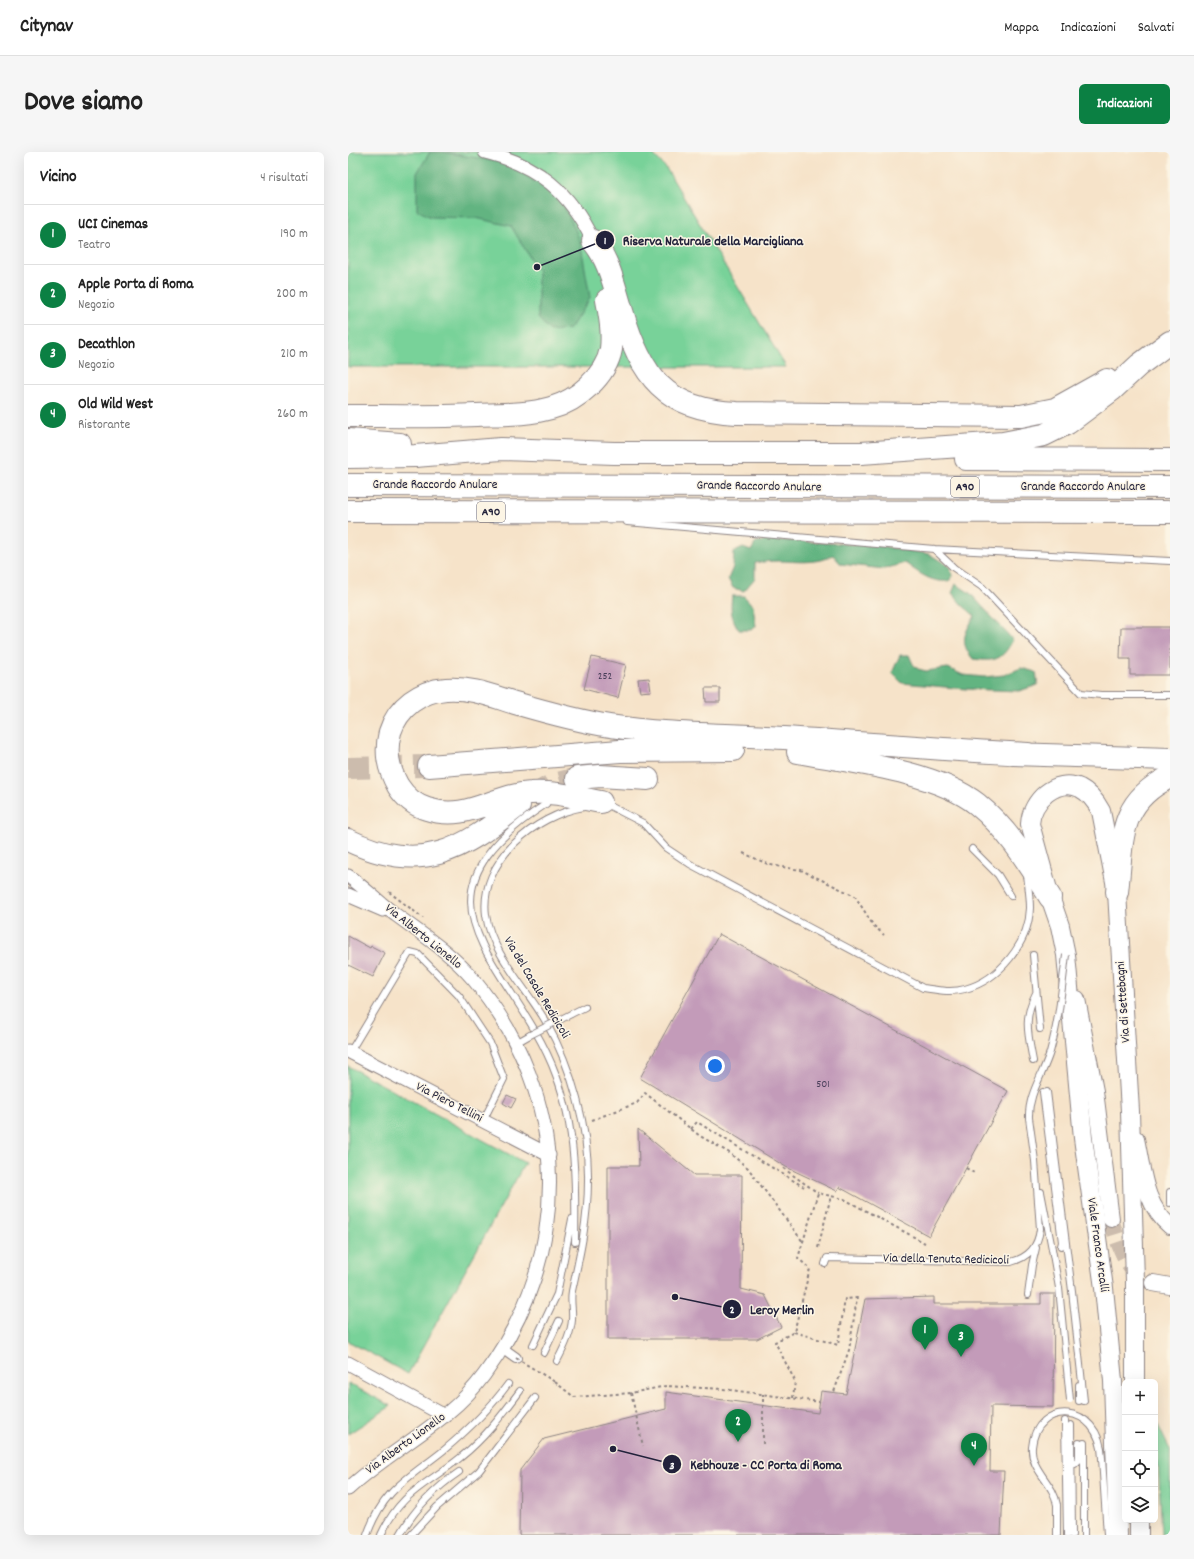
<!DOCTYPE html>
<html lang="it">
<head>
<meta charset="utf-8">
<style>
  :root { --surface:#fff; --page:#f6f6f6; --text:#222; --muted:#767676; --line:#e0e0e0; --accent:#0b8043 }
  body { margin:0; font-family:Dekko,sans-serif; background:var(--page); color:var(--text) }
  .controls { position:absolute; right:12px; bottom:12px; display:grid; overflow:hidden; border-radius:6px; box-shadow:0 4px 16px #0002 }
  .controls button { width:36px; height:36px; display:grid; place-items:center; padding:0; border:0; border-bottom:1px solid var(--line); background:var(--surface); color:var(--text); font:20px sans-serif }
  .you { position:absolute; left:367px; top:914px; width:14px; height:14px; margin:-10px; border:3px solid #fff; border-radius:50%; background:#1a73e8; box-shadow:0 0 0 6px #1a73e833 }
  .badge { display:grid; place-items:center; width:26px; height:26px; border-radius:50%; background:var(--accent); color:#fff; font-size:13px; font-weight:700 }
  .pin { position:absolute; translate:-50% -33px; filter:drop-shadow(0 1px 2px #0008) }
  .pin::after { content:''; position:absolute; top:21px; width:14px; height:12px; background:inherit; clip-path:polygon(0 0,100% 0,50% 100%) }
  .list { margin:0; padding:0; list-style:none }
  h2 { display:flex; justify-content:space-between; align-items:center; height:52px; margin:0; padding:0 16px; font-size:17px }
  h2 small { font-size:13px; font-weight:400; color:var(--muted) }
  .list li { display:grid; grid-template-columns:26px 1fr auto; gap:12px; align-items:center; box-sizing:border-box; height:60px; padding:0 16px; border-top:1px solid var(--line) }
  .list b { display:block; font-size:15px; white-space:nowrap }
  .list p { margin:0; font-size:13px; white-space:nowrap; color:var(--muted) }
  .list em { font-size:13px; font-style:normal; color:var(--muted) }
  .icon { flex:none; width:22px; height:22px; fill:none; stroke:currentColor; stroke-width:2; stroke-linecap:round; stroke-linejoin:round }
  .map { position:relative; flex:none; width:822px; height:1383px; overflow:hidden; border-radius:6px }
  header { display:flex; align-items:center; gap:24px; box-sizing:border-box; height:56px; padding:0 20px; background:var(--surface); border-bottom:1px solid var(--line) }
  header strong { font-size:19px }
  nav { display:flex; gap:22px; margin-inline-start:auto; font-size:14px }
  .intro { display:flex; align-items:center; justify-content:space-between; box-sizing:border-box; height:96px; padding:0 24px }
  h1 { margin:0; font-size:28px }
  .button { padding:10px 18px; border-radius:6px; background:var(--accent); color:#fff; font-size:14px; font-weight:700 }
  main { display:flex; gap:24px; padding:0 24px }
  aside { flex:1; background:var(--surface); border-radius:6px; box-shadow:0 4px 16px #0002 }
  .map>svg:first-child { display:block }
</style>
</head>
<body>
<header>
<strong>Citynav</strong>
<nav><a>Mappa</a><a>Indicazioni</a><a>Salvati</a></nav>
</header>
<div class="intro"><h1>Dove siamo</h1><a class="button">Indicazioni</a></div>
<main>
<aside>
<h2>Vicino<small>4 risultati</small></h2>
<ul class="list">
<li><span class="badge">1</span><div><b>UCI Cinemas</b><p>Teatro</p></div><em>190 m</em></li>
<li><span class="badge">2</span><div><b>Apple Porta di Roma</b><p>Negozio</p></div><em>200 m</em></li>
<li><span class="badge">3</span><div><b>Decathlon</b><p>Negozio</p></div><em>210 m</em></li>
<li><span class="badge">4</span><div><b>Old Wild West</b><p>Ristorante</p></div><em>260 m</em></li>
</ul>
</aside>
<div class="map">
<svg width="822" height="1383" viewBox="0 0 822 1383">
  <rect width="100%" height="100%" fill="#fcf5e5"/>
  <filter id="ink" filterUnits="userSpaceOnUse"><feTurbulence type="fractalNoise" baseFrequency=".025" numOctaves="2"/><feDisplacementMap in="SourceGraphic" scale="8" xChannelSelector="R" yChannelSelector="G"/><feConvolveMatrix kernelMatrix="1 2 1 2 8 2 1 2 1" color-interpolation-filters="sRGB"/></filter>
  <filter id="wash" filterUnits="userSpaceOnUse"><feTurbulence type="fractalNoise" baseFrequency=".012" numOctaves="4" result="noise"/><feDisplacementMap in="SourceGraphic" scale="16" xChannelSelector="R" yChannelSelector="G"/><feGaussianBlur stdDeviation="0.9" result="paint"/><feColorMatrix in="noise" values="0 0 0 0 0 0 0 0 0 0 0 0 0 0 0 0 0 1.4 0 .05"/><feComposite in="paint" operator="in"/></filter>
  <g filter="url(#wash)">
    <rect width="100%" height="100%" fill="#f6e3c9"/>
    <!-- green -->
    <path fill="#78d299" stroke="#4d7a6a" d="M0,0H303L318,16L438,215H0Z
      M0,914L177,1011L60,1222L0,1189Z
      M0,1231L43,1254L0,1282Z
      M808,1269L822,1298V1383H814Z"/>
    <!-- forest -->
    <path fill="#62b481" stroke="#426b5e" d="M82,0H95L158,11L212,46L232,88L242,146L222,177L202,179L190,166V119L163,74L128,66L83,65L69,58V21Z
      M426,388L532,394L581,402L601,414L605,423L601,429C583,431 571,421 557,411L536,417L493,412L485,403C468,413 448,409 429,409C422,409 414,410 407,411V426L396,439L385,436L380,427L385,415L386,400L395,396L403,399L408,390Z
      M608,432L622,441L665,488C654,508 648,510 625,507C611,490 616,482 627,464L614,453L604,441Z
      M384,444H396L405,454L408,474L403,478H391C383,466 382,458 384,444Z
      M552,503H561L565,512L570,517L578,519L600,516L615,523L636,525L656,523L673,516L688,520L690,533L671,539L618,537L554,531L544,521Z"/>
    <g id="blocks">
      <!-- building -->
      <path fill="#c39bb9" d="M773,475H822V523H782V507H772Z
        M244,505L278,513L270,546L236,537Z
        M301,526L303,539L292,540L290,527Z
        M357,536H372V550H358Z
        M371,782L660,939L581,1084L491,1035L489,1039L438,1015L292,926Z
        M0,784L22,796L23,794L37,801L25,825L0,813Z
        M159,943L168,947L163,956L155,951Z
        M290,977L346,1023H394L393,1137L417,1143L433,1175L409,1187H260V1014H291Z
        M693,1142H706L705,1255L643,1254L642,1319H656L653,1383H171L172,1318L196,1287L318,1257V1240L470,1261L473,1239L498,1242L517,1147L586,1145V1152H693Z"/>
    </g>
  </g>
  <g filter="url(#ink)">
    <use href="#blocks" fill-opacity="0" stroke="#8c8282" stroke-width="1"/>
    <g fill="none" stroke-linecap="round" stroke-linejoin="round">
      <!-- tertiary-tunnel -->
      <path stroke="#ccbcad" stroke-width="16" stroke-dasharray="16 8" stroke-linecap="butt" d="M763,1067C771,1093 777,1121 805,1131"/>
      <!-- motorway-tunnel -->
      <path stroke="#ccbcad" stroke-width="22" stroke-dasharray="22 11" stroke-linecap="butt" d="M0,616L81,614
        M183,645L203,633L229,626"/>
      <defs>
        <path id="service" d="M279,370L586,397L822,409
          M586,397L606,416L634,435L733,541L753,543H822
          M256,651L295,671L318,696L342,712L575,836C589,838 603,841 617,837C651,828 681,791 682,756C682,745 680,733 679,722
          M198,652C45,752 167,811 208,923C228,976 228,1034 227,1090
          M624,697L650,723L663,744
          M685,803L692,877
          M223,862L237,855
          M168,891L182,883
          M2,900L62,800L70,802L111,844L142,891L156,927L135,969
          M685,909C680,882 675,866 688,841
          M695,940L714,1090L713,1094
          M699,940L724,1139L736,1249
          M693,1040L704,1097
          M822,1040V1051
          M477,1112L479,1106L663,1110C681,1105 690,1095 692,1077L687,1009L681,966
          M680,1143L684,1113L688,1096
          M185,1193L209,1142L224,1067
          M196,1201L211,1169
          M209,1209C216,1196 223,1182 224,1168C225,1158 222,1149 224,1139C232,1103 240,1067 240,1029C241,977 224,916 198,870C180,838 143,801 138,763C131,709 187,663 236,655
          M731,1233V1249
          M717,1269L719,1383
          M723,1273L724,1383
          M736,1291V1383
          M754,1306L759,1383
          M727,1312L731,1308V1291
          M709,1353V1383
          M19,1383C36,1336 60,1327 96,1298C120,1278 141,1258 160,1232
          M33,1383C53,1339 79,1333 113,1305C136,1287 155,1262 172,1239
          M52,1383C67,1356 86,1337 111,1320
          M63,1383L89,1355L131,1319L187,1246"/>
        <path id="pedestrian" d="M154,1196L168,1206"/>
        <path id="minor" d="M137,0C190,13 222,40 245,89
          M0,724C17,736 31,751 48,763C75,783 103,801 125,827C223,944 227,1101 136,1223C100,1272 44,1296 0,1337
          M0,743L35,758
          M0,899L201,1003
          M0,1211L97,1264"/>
        <path id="tertiary" d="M729,847L747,939L763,1067
          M788,987C795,1018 796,1053 822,1074
          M805,1131L822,1134"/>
        <path id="secondary" d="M791,1368V1383
          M770,1383L765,1229L756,1136L735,986L718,803L712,774L702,745L682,672C683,649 708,625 732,636C742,641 748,650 753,659L769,740L782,959L787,1129V1230"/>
        <path id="motorway" d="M245,89C262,110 266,134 274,159C293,224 317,258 389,261L673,264L707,257L759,228
          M0,264C42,264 85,265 128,263C152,262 179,263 203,256C229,249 258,224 263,197C265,180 262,164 259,148
          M0,288L52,292
          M0,305L67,304L153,297L266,301H513L655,291L696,283L720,271L764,238L791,213L822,190
          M618,307L822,308
          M0,333L822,335
          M0,359L822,360
          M450,600C502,610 587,619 629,652C660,677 681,712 702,745
          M665,602L822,607
          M81,614L272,599L385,598
          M229,626L252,624L300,627
          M253,650C230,646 206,639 183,641C145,643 119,670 79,657C66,653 57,645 50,634C40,616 37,600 42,580C50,555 72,539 98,537C122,535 144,544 167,551C198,560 230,569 262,574C320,583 378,582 436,586C517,591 598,598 680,602
          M0,688C73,723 113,699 171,653
          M769,740C775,689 769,650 822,625"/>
      </defs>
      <!-- service casing -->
      <use href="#service" stroke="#8c8282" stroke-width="8"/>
      <!-- pedestrian casing -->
      <use href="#pedestrian" stroke="#8c8282" stroke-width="12"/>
      <!-- minor casing -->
      <use href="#minor" stroke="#8c8282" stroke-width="15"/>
      <!-- tertiary casing -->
      <use href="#tertiary" stroke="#8c8282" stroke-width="18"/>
      <!-- secondary casing -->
      <use href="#secondary" stroke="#8c8282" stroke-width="20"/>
      <!-- motorway casing -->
      <use href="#motorway" stroke="#8c8282" stroke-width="24"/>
      <!-- path -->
      <path stroke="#8c8282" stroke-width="2" stroke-dasharray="3 3" stroke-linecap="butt" d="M395,701L422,713L453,718L507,744L525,773L536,783
        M41,740L75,766
        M244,968L289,951L297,941L352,984L380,1000L400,1016L455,1090
        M343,977L349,970L456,1035
        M435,1016L470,1041
        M618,1016L626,1021
        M470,1096L483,1044
        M446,1180L490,1193L497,1147L509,1146L501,1198L486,1240
        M207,1230L226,1245L283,1241L318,1234L375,1237L472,1250
        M283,1241L295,1294
        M445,1246L447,1229L427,1190L446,1180L462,1117L450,1106L470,1041L496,1047L577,1091
        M415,1292V1242"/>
      <!-- service -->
      <use href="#service" stroke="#fff" stroke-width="6"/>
      <!-- pedestrian -->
      <use href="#pedestrian" stroke="#fff" stroke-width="10"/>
      <!-- minor -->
      <use href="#minor" stroke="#fff" stroke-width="13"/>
      <!-- tertiary -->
      <use href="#tertiary" stroke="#fff" stroke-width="16"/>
      <!-- secondary -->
      <use href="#secondary" stroke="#fff" stroke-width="18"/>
      <!-- motorway -->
      <use href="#motorway" stroke="#fff" stroke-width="22"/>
      <defs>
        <path id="service-bridge" d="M182,883L223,862
          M681,966C680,942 695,923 702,900C711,868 714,835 718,803
          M704,1097L711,1136L722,1248
          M709,1353C706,1331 682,1318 684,1295C688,1248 752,1249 754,1306"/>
      </defs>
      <!-- service-bridge casing -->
      <use href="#service-bridge" stroke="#8c8282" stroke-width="8" stroke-linecap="butt"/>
      <!-- path-bridge -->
      <path stroke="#8c8282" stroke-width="2" stroke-dasharray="3 3" stroke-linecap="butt" d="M168,1206L207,1230"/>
      <!-- service-bridge -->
      <use href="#service-bridge" stroke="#fff" stroke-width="6"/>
    </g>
  </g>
  <g text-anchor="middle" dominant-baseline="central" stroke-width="3" stroke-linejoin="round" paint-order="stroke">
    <!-- number labels -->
    <g font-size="11" fill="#4a405a">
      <text x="257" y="525">252</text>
      <text x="475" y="933">501</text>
    </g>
    <!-- shield labels -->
    <g fill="#fcf5e5" stroke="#63616e" stroke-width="1">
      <rect x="603" y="325" width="28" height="20" rx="3"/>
      <rect x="129" y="350" width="28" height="20" rx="3"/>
    </g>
    <g font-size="12" font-weight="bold" fill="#22223b">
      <text x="617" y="335">A90</text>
      <text x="143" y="360">A90</text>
    </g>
    <!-- street labels -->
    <g font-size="13" fill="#22223b" stroke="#fcf5e5">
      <text x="87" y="333">Grande Raccordo Anulare</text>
      <text transform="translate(411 335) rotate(1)">Grande Raccordo Anulare</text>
      <text x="735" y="335">Grande Raccordo Anulare</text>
      <text transform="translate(75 785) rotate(39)">Via Alberto Lionello</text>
      <text transform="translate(188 836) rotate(59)">Via del Casale Redicicoli</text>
      <text transform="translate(776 850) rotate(-94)">Via di Settebagni</text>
      <text transform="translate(101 951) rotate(27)">Via Piero Tellini</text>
      <text transform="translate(749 1093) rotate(82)">Viale Franco Arcalli</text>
      <text transform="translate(598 1108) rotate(1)">Via della Tenuta Redicicoli</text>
      <text transform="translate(58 1292) rotate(-36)">Via Alberto Lionello</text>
    </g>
  </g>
  <!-- callouts -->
  <path fill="none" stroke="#22223b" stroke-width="1.5" d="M189 115L257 88M327 1145L384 1157M265 1297L324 1312"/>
  <g fill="#22223b" stroke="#fcf5e5" stroke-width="1.5">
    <circle cx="189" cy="115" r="4"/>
    <circle cx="327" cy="1145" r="4"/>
    <circle cx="265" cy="1297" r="4"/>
    <circle cx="257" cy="88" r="10"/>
    <circle cx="384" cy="1157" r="10"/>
    <circle cx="324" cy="1312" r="10"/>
  </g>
  <g font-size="12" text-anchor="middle" font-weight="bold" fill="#fff">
    <text x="257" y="92">1</text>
    <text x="384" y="1161">2</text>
    <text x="324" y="1317">3</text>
  </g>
  <g font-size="14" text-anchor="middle" font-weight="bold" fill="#22223b" stroke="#fcf5e5" stroke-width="3" stroke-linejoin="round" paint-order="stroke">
    <text x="365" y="93">Riserva Naturale della Marcigliana</text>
    <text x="434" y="1162">Leroy Merlin</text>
    <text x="418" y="1317">Kebhouze - CC Porta di Roma</text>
  </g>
</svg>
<div class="controls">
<button>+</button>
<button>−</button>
<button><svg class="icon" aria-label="locate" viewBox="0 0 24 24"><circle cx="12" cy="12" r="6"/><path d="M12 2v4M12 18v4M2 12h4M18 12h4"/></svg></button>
<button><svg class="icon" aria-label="layers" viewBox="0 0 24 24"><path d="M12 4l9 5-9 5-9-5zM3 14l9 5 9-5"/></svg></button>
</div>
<div class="you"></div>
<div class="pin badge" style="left:577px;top:1198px">1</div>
<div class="pin badge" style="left:390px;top:1290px">2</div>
<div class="pin badge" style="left:613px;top:1205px">3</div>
<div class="pin badge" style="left:626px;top:1314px">4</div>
</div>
</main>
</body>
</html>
